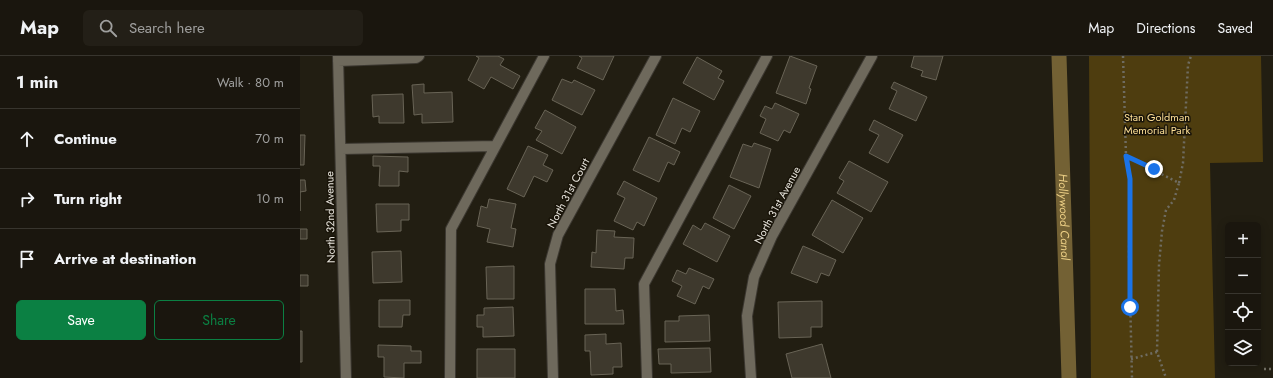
<!DOCTYPE html>
<html lang="en">
<head>
<meta charset="utf-8">
<style>
  :root { --surface:#1a160e; --page:#231f17; --text:#f1f3f6; --muted:#9f9f9e; --line:#38352e; --accent:#0b8043 }
  body { margin:0; font-family:Jost,sans-serif; background:var(--page); color:var(--text) }
  .controls { position:absolute; right:12px; bottom:12px; display:grid; overflow:hidden; border-radius:6px; box-shadow:0 2px 10px #0003 }
  .controls button { width:36px; height:36px; display:grid; place-items:center; padding:0; border:0; border-bottom:1px solid var(--line); background:var(--surface); color:var(--text); font:20px sans-serif }
  .stop { position:absolute; width:12px; height:12px; margin:-9px; border:3px solid #1a73e8; border-radius:50%; background:#fff }
  .stop.end { background:#1a73e8; border-color:#fff; box-shadow:0 1px 4px #0008 }
  .list { margin:0; padding:0; list-style:none }
  h2 { display:flex; justify-content:space-between; align-items:center; height:52px; margin:0; padding:0 16px; font-size:17px }
  h2 small { font-size:13px; font-weight:400; color:var(--muted) }
  .list li { display:grid; grid-template-columns:26px 1fr auto; gap:12px; align-items:center; box-sizing:border-box; height:60px; padding:0 16px; border-top:1px solid var(--line) }
  .list b { display:block; font-size:15px; white-space:nowrap }
  .list em { font-size:13px; font-style:normal; color:var(--muted) }
  .actions { display:flex; gap:8px; padding:12px 16px }
  .actions a { flex:1; padding:9px 0; border:1px solid var(--accent); border-radius:6px; text-align:center; font-size:14px; color:var(--accent) }
  .actions .main { background:var(--accent); color:#fff }
  .icon { flex:none; width:22px; height:22px; fill:none; stroke:currentColor; stroke-width:2; stroke-linecap:round; stroke-linejoin:round }
  .map { position:relative; flex:none; width:973px; height:322px; overflow:hidden }
  header { display:flex; align-items:center; gap:24px; box-sizing:border-box; height:56px; padding:0 20px; background:var(--surface); border-bottom:1px solid var(--line) }
  header strong { font-size:19px }
  nav { display:flex; gap:22px; margin-inline-start:auto; font-size:14px }
  .search { width:280px; height:36px; background:var(--page); display:flex; align-items:center; gap:10px; box-sizing:border-box; padding:0 14px; border-radius:6px; color:var(--muted); font-size:15px }
  main { display:flex }
  aside { flex:1; background:var(--surface) }
  .map>svg:first-child { display:block }
</style>
</head>
<body>
<header>
<strong>Map</strong>
<div class="search"><svg class="icon" aria-label="search" viewBox="0 0 24 24"><circle cx="10" cy="10" r="6"/><path d="M15 15l6 6"/></svg>Search here</div>
<nav><a>Map</a><a>Directions</a><a>Saved</a></nav>
</header>
<main>
<aside>
<h2>1 min<small>Walk · 80 m</small></h2>
<ul class="list">
<li><svg class="icon" aria-label="ahead" viewBox="0 0 24 24"><path d="M12 20V5M6 11l6-6 6 6"/></svg><div><b>Continue</b></div><em>70 m</em></li>
<li><svg class="icon" aria-label="right" viewBox="0 0 24 24"><path d="M7 20v-9h11M14 6l5 5-5 5"/></svg><div><b>Turn right</b></div><em>10 m</em></li>
<li><svg class="icon" aria-label="arrive" viewBox="0 0 24 24"><path d="M6 21V4h12l-3 4 3 4H6"/></svg><div><b>Arrive at destination</b></div></li>
</ul>
<div class="actions"><a class="main">Save</a><a>Share</a></div>
</aside>
<div class="map">
<svg width="973" height="322" viewBox="0 0 973 322">
  <rect width="100%" height="100%" fill="#221e12"/>
  <!-- green -->
  <path fill="#4e3d0f" d="M789,0H961L963,106L910,107L915,322H791Z"/>
  <g fill="none" stroke-linecap="round" stroke-linejoin="round">
    <!-- canal -->
    <path stroke="#736134" stroke-width="15" id="s1" d="M759,0L769,322"/>
  </g>
  <!-- building -->
  <path fill="#3e392d" stroke="#696456" d="M176,0H198L204,3L200,9L220,20L213,33L191,21L184,33L168,24L179,2Z
    M279,0H314L303,24L277,12L282,2Z
    M490,0L517,10L509,32L511,33L506,48L476,37Z
    M614,0H643L636,24L621,20L623,15L611,11Z
    M397,1L422,15L418,22L424,25L414,44L383,27Z
    M262,23L272,27L274,24L295,34L282,59L252,44Z
    M594,26L627,41L616,65L589,53L597,35L591,32Z
    M124,28V37L152,36L153,66L122,67V58L114,59L112,29Z
    M103,38L104,67H79V60L73,61L72,39Z
    M373,42L400,55L390,76L382,72L375,88L356,79Z
    M475,47L499,58L490,77L484,74L478,85L460,77L466,63L460,60L465,50L472,53Z
    M245,54L276,71L262,98L236,84L242,75L235,72Z
    M574,64L603,79L588,107L569,97L579,79L569,74Z
    M0,79H5L4,109H0Z
    M349,81L380,96L374,109L368,106L359,126L333,114Z
    M454,87L471,93L459,132L430,121L443,88L452,91Z
    M228,90L248,99L243,109L253,114L247,126L234,120L224,141L207,133Z
    M73,100L108,101V116L99,115V130H79L80,110H73Z
    M549,105L588,126L571,156L537,137L544,125L539,122Z
    M0,124H5L6,135L0,136V155Z
    M324,125L357,142L344,170L337,166L333,174L314,165L325,142L317,138Z
    M429,129L451,140L434,173L413,162Z
    M189,143L216,148L211,172L216,173L213,191L187,186L190,173L177,170L181,150L187,152Z
    M532,144L563,162L543,197L512,179Z
    M76,148H109V164H101V175L77,176Z
    M405,167L430,180L417,206L383,188L393,169L401,174Z
    M0,173H7V183H0Z
    M297,174L315,175L314,181L334,182L333,202H325L324,213L291,211L292,196L296,197Z
    M503,190L536,204L529,220L521,217L517,227L491,217Z
    M101,195L102,226L73,227L72,196Z
    M214,210V243H187L186,211Z
    M389,212L414,223L409,233L403,230L395,248L377,240L382,230L372,225L377,214L386,218Z
    M0,219H8V230H0Z
    M285,233H315L316,255L323,254L324,268H285Z
    M79,244H110V259H103L102,271H79Z
    M522,245V271H511V281L479,282L478,246Z
    M213,251L214,280L183,281V271H177V259H184V252Z
    M409,259L410,285L365,286V265H379V260Z
    M0,275H2V306H0Z
    M306,278V288L321,287L322,311H313V318L291,319L290,295H285V279Z
    M522,288L531,322H492L486,298Z
    M78,289L111,290V295H121V307H104V322L84,321V301H78Z
    M410,292L411,316L371,317V308H359L358,293Z
    M177,293H215V322H177Z"/>
  <g fill="none" stroke-linecap="round" stroke-linejoin="round">
    <defs>
      <path id="minor" d="M38,0L46,322
        M38,5L116,2L119,0
        M41,93L195,90
        M150,322L151,173L244,0
        M253,322L250,208L258,179L356,0
        M347,322L344,228L467,0
        M451,322L447,260L454,221L472,180L572,0"/>
    </defs>
    <!-- minor casing -->
    <use href="#minor" stroke="#3c3831" stroke-width="12"/>
    <!-- path -->
    <path stroke="#6f6c61" stroke-width="2.5" stroke-dasharray="2 3" stroke-linecap="butt" d="M823,0L826,100L830,123L829,197L832,322
      M826,100L879,127L874,144L866,154L862,175L859,209L857,296
      M879,127L883,107L888,9L891,0
      M831,303L857,296L866,322
      M964,313H973"/>
    <!-- minor -->
    <use href="#minor" stroke="#6e695c" stroke-width="10"/>
  </g>
  <g fill="none" stroke-linecap="round" stroke-linejoin="round">
    <!-- route -->
    <path stroke="#1a73e8" stroke-width="5" d="M830,251V123L826,100L854,113"/>
  </g>
  <g text-anchor="middle" dominant-baseline="central" stroke-width="3" stroke-linejoin="round" paint-order="stroke">
    <!-- park labels -->
    <g font-size="11" fill="#fcde95" stroke="#191409">
      <text x="857" y="61">Stan Goldman<tspan x="857" dy="13">Memorial Park</tspan></text>
    </g>
    <!-- street labels -->
    <g font-size="11" fill="#e7e4dc" stroke="#191409">
      <text transform="translate(268 137) rotate(-62)">North 31st Court</text>
      <text transform="translate(477 149) rotate(-62)">North 31st Avenue</text>
      <text transform="translate(30 161) rotate(-91)">North 32nd Avenue</text>
    </g>
    <!-- water labels -->
    <g font-size="12" font-style="italic" fill="#eacd84" stroke="#191409">
      <text stroke="none"><textPath href="#s1" startOffset="161">Hollywood Canal</textPath></text>
    </g>
  </g>
</svg>
<div class="controls">
<button>+</button>
<button>−</button>
<button><svg class="icon" aria-label="locate" viewBox="0 0 24 24"><circle cx="12" cy="12" r="6"/><path d="M12 2v4M12 18v4M2 12h4M18 12h4"/></svg></button>
<button><svg class="icon" aria-label="layers" viewBox="0 0 24 24"><path d="M12 4l9 5-9 5-9-5zM3 14l9 5 9-5"/></svg></button>
</div>
<div class="stop" style="left:830px;top:251px"></div>
<div class="stop end" style="left:854px;top:113px"></div>
</div>
</main>
</body>
</html>
